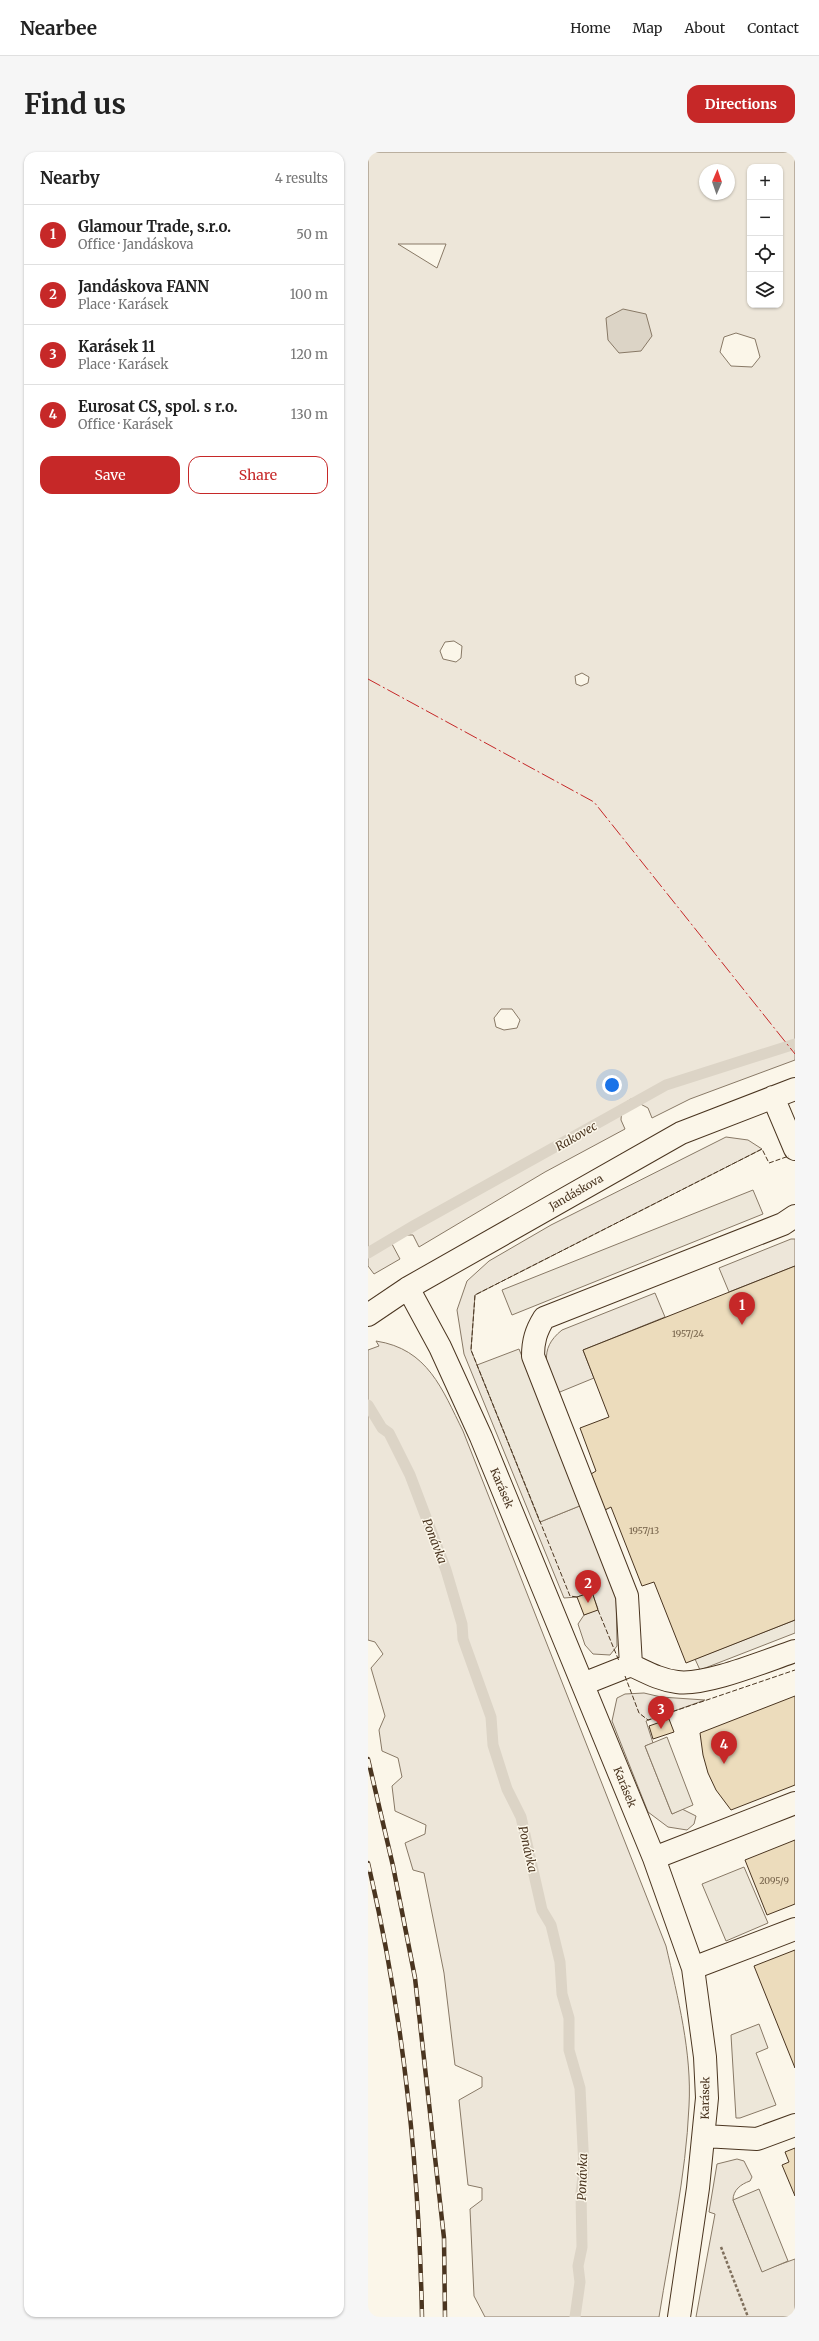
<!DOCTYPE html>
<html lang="en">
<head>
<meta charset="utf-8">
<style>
  :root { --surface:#fff; --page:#f6f6f6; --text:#222; --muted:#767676; --line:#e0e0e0; --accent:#c62828 }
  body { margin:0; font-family:Merriweather,serif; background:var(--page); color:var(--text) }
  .controls { position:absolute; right:12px; top:12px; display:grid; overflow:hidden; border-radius:8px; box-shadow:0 1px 3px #0004 }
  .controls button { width:36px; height:36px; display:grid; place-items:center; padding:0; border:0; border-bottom:1px solid var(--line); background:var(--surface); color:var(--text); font:20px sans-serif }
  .compass { position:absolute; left:331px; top:12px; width:36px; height:36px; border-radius:50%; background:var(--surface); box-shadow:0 1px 3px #0004; rotate:2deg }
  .you { position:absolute; left:244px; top:933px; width:14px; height:14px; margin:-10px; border:3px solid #fff; border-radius:50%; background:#1a73e8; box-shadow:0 0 0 6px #1a73e833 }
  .badge { display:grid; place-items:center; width:26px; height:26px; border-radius:50%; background:var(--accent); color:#fff; font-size:13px; font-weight:700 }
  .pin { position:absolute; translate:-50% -33px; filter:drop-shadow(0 1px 2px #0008) }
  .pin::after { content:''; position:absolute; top:21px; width:14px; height:12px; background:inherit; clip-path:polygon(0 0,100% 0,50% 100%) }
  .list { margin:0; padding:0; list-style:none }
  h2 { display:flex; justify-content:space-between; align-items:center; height:52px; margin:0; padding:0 16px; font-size:17px }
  h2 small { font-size:13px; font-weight:400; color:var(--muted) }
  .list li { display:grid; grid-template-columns:26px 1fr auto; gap:12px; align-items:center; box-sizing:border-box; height:60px; padding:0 16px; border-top:1px solid var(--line) }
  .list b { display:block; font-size:15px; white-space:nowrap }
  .list p { margin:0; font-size:13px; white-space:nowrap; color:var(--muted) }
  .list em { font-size:13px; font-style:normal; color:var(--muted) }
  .actions { display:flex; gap:8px; padding:12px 16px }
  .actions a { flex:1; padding:9px 0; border:1px solid var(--accent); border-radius:12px; text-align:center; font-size:14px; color:var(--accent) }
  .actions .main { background:var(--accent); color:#fff }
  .icon { flex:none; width:22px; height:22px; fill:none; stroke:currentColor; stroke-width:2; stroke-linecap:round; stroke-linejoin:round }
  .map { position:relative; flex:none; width:427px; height:2165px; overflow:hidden; border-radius:12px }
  header { display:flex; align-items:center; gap:24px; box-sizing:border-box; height:56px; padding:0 20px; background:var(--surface); border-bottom:1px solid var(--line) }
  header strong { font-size:19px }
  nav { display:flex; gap:22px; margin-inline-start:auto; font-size:14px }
  .intro { display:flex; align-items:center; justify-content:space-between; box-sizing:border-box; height:96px; padding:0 24px }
  h1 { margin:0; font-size:28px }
  .button { padding:10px 18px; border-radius:12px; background:var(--accent); color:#fff; font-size:14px; font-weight:700 }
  main { display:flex; gap:24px; padding:0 24px }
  aside { flex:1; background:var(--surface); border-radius:12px; box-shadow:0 1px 3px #0004 }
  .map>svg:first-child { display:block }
</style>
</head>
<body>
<header>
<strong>Nearbee</strong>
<nav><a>Home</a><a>Map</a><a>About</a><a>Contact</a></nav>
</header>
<div class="intro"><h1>Find us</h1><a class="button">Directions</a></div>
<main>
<aside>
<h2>Nearby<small>4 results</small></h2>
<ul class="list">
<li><span class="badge">1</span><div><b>Glamour Trade, s.r.o.</b><p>Office · Jandáskova</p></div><em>50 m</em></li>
<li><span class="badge">2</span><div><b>Jandáskova FANN</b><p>Place · Karásek</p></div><em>100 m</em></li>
<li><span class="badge">3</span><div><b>Karásek 11</b><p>Place · Karásek</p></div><em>120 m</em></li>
<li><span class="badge">4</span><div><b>Eurosat CS, spol. s r.o.</b><p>Office · Karásek</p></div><em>130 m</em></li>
</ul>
<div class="actions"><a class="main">Save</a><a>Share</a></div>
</aside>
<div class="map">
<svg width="427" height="2165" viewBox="0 0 427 2165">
  <rect width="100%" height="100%" fill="#fbf6e9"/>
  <!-- green -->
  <path fill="#ede6d9" stroke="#887966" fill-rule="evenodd" d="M0,0H427V908L322,947L284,966L280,956L263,947L254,953L253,968L257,977L177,1020L51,1095L45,1083H32L24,1092L32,1107L6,1122L0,1114ZM382,15H412V153H382ZM337,18H361V42H337ZM30,92H78L69,116ZM368,181L387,187L392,205L384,215L363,214L352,200L356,185ZM86,489L94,494L93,506L88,510L75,507L72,499L77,490ZM214,521L221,525L220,531L213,534L208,532L207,524ZM133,857H144L152,868L149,876L136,878L128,875L126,866Z
    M358,985L380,988L394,997L107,1143L103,1198L172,1370L214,1353L248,1442L249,1494L242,1503L225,1502L217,1493L210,1472L216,1463L230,1457L224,1440L209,1445L196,1446L96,1202L89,1158L99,1129L121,1109L183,1073Z
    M423,1087H427V1114L361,1140L351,1116Z
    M287,1141L297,1165L215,1198L226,1226L187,1242C180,1216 169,1198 194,1178Z
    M8,1189C60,1197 74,1237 95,1279L298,1794C310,1846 324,1901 321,1954C318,2024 302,2095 291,2165H117L106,2144L102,2057L114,2048V2036L100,2033L91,1948L114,1935V1925L87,1913L76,1821L56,1721L45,1718L37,1691L57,1682L58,1673L27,1659L24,1634L34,1625L30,1606L14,1599L11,1578L17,1564L3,1516L15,1502L7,1490L0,1488V1198L11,1194Z
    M276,1541L293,1545L337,1548L278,1569L285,1591L277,1594L304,1662L314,1657L328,1664L326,1672L319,1678L300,1675L280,1660L244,1569L249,1546L257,1542Z
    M369,2007L376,2009L384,2025L382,2029C373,2032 365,2038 365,2048L394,2119L427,2107V2165H328L347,2062L341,2060L349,2012Z"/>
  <!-- parking -->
  <path fill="#ede7d9" stroke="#887966" d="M385,1038L395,1062L144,1163L134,1138Z
    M151,1197L214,1353L172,1370L109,1213Z
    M427,1468V1481L332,1518L327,1507Z
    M299,1585L325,1653L304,1662L277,1594Z
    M376,1715L400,1771L358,1789L334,1732Z
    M391,1872L400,1896L388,1901L408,1953L372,1966H368L363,1883Z
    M391,2037L420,2109L394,2120L365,2048Z"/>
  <!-- water -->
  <path fill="#dcd4c6" stroke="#887966" d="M255,157L278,162L284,184L273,199L251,201L240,188L238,166Z"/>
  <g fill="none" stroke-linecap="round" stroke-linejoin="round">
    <!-- stream -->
    <path stroke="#dcd4c6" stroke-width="11" d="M0,1101L47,1073L298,933L427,892
      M0,1253L14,1276L21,1281L42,1323L78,1418L94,1472L95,1487L123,1565L125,1593L139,1637L153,1665L174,1758L183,1773L192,1810L194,1842L201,1866V1898L212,1936L216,2016L213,2041L214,2095L210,2114L212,2130L207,2165"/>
  </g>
  <!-- building -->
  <path fill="#ecdcbc" stroke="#4a3520" d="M427,1114V1468L318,1511L286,1430L274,1434L243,1355L237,1358L223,1322L228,1319L212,1276L241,1265L215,1198Z
    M224,1440L230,1458L216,1463L209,1445Z
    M427,1544V1633L363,1658L348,1638L340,1621L335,1603L332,1581Z
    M301,1567L306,1580L285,1587L281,1574Z
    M427,1688V1752L399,1763L377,1708Z
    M427,1798V1916L386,1814Z
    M427,1996V2044L414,2013L421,2010L417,2000Z"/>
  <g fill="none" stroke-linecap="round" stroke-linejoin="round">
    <defs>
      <path id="minor" d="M405,945L427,997
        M40,1136L72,1195L113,1285L286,1706L325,1816L337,1905L339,1946L330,2036L311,2165
        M0,1163L40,1136L313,981L427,937
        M263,1513L259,1444L165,1204C165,1189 168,1179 176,1166L415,1072L427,1064
        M263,1513C278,1520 292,1528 309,1530C338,1534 397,1509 427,1499
        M215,1532L263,1513
        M286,1706L427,1651
        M325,1816L427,1777
        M336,1984L389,1987L427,1973"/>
    </defs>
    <!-- minor casing -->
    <use href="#minor" stroke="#4a3520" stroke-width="24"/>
    <!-- path -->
    <path stroke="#7f6f5c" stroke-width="2.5" stroke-dasharray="3 2" stroke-linecap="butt" d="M353,2095L380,2165"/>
    <!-- minor -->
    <use href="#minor" stroke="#fbf6e9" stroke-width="22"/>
    <defs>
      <path id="rail" d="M0,1607L25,1714L47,1826L76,2086L77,2165
        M0,1711C35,1860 51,2012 54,2165"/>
    </defs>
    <!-- rail casing -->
    <use href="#rail" stroke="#4a3520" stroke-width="4.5"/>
    <!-- rail -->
    <use href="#rail" stroke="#fbf6e9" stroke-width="3" stroke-dasharray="9" stroke-linecap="butt"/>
    <!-- fence -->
    <path stroke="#4a3520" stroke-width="1" stroke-dasharray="5 2" stroke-linecap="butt" d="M209,1445L202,1444L103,1198L107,1143L394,997L401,1011L421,1004
      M230,1458L251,1509
      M257,1524L271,1561L280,1568L427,1518"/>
    <!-- power -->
    <path stroke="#c62828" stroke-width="1" stroke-dasharray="14 3 2 3" stroke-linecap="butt" d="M0,527L226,650L427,902"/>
  </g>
  <g text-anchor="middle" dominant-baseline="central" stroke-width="3" stroke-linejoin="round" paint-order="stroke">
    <!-- number labels -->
    <g font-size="9" fill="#725f47">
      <text x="320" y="1181">1957/24</text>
      <text x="276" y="1378">1957/13</text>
      <text x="406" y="1728">2095/9</text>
    </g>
    <!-- street labels -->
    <g font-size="11" fill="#4a3520" stroke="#fbf6e9">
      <text transform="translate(208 1040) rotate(-30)">Jandáskova</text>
      <text transform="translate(134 1336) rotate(67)">Karásek</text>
      <text transform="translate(257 1635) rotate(68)">Karásek</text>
      <text transform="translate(337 1946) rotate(-89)">Karásek</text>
    </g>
    <!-- water labels -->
    <g font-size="12" font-style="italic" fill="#4a3520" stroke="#fbf6e9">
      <text transform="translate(208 984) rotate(-30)">Rakovec</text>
      <text transform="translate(67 1389) rotate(69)">Ponávka</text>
      <text transform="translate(160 1697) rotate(77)">Ponávka</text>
      <text transform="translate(214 2025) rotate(-88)">Ponávka</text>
    </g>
  </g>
</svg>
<div class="controls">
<button>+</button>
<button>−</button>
<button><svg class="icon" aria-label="locate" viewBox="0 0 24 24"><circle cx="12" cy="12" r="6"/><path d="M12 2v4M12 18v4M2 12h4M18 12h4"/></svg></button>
<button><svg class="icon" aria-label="layers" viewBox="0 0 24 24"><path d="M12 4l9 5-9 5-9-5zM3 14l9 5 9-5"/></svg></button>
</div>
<svg class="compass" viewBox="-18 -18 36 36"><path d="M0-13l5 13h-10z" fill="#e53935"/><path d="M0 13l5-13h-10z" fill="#767676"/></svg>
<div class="you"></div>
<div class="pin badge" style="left:374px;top:1173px">1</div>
<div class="pin badge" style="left:220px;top:1451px">2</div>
<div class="pin badge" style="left:293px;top:1577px">3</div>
<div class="pin badge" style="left:356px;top:1612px">4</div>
</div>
</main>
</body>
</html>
